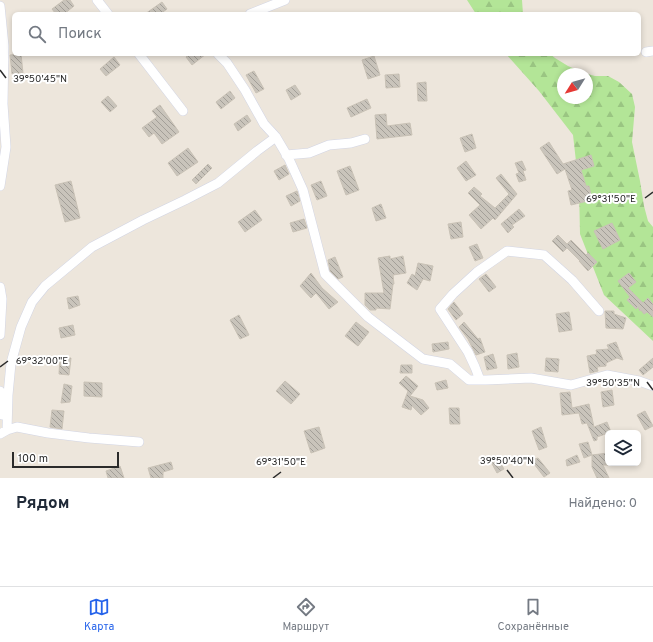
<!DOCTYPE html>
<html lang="ru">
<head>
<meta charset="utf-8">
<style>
  :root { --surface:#fff; --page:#f6f6f7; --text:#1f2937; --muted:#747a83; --line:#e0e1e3; --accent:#2563eb }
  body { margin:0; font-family:Overpass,sans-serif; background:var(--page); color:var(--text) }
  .controls { position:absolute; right:12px; bottom:12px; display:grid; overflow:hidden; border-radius:6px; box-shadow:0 2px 6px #0003 }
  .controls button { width:36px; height:36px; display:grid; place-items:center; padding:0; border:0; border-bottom:1px solid var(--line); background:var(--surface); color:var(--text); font:20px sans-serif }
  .compass { position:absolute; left:557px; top:68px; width:36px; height:36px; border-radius:50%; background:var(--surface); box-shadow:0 2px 6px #0003; rotate:233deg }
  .scale { position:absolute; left:12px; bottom:10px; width:107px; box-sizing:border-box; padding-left:4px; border:2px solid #2b2b2b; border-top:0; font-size:11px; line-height:14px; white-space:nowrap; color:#2b2b2b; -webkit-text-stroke:3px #fff; paint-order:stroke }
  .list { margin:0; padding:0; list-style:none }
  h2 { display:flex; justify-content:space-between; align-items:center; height:52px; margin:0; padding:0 16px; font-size:17px }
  h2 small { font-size:13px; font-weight:400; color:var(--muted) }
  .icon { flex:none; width:22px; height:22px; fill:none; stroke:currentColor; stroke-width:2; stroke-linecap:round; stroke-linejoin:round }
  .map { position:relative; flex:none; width:653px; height:478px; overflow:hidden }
  .search { position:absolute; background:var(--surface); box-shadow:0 2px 6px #0003; left:12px; right:12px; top:12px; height:44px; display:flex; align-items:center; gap:10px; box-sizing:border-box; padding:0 14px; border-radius:6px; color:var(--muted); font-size:15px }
  .sheet { height:108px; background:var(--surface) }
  nav { display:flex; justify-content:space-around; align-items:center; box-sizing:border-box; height:56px; border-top:1px solid var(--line); background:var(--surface); font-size:11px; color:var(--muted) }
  nav a { display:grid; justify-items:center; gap:2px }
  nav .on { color:var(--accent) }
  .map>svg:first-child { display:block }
</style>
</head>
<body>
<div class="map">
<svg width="653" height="478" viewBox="0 0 653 478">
  <defs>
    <pattern id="forest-firs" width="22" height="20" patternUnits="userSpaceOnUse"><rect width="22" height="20" fill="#b3e597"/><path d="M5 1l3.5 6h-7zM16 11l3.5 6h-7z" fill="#9ac582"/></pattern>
    <pattern id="building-back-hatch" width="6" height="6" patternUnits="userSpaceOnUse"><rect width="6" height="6" fill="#c9c4bb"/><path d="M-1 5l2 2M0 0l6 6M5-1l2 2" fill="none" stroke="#a39f98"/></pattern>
  </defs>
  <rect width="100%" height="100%" fill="#ede6dc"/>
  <!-- forest -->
  <path fill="url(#forest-firs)" fill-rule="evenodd" d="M467,0H522L523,14H476Z
    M506,54H550L555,58L568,66L584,73L595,76H608L619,82L632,94L635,107L632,142L640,181L644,206L648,221L653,227V341L604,295L580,234L579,188L573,135L539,91ZM563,74H587V98H563Z"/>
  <!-- building -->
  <path fill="url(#building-back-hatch)" stroke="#c9c2b6" d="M64,0H70L74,6L64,14H56L52,9Z
    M162,2L167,9L160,14H145Z
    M21,54L23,73L12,74L10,55Z
    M190,54H206L192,65L186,57Z
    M374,56L380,75L368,79L362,60Z
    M114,57L120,65L106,76L100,69Z
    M254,71L264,89L256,93L246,75Z
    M399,74L400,87L386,88L385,75Z
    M426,82L427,101H418L417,83Z
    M295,85L301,94L291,100L286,90Z
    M230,91L235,98L221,109L216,102Z
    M108,96L117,106L110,112L101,102Z
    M367,99L371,108L351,117L347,108Z
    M160,105L179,132L162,144L154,133L149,137L142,128L157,117L152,111Z
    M386,114L387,126L410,123L412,135L377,139L375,115Z
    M247,115L251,121L238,131L234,124Z
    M472,134L476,148L465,152L460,138Z
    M549,142L563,164L591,155L594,166L581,170L586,186H589L592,200L571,205L568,191L572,190L565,169L557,174L540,148Z
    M188,148L198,162L177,176L168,163Z
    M466,161L476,175L466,181L457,168Z
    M522,161L526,170L523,171L526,180L519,182L516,174L519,173L515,163Z
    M208,164L212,168L196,184L192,180Z
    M285,165L289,174L279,180L274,171Z
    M350,166L359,190L346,195L337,171Z
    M501,174L517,194L495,220L493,218L481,229L469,215L480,205L468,193L474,187L482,194L480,196L495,208L509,194L496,178Z
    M71,181L80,218L65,222L55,185Z
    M321,181L327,196L317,200L311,185Z
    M297,191L300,201L291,206L286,196Z
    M381,204L386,218L376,221L372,208Z
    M519,209L525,216L512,225L514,227L508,233L501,224Z
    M255,210L262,220L245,232L238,222Z
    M304,219L307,228L293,232L290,223Z
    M461,222L463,237L451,239L448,224Z
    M612,223L620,240L603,249L594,231Z
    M558,235L567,244L571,240L586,255L588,253L597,262L588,271L579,261H580L567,248L563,252L552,241Z
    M477,244L483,258L475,261L469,247Z
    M390,256V259L403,256L406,273L393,275L394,284H393L390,309L376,308V310H370L365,305V293H384L378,258Z
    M335,257L343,277L338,279L330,271L328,260Z
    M418,263L433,266L430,281L423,279L417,290L407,283L412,274L415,276Z
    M311,273L322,288L338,302L329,309L316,293L311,298L300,286Z
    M629,273L636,282L628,288L643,303L648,298L653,304V317L647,312L644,314L641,310L640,311L638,307L636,309L627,300L630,297L618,281Z
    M486,274L496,287L489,292L479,279Z
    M78,296L80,305L69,309L67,298Z
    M454,302L463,314L456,320L448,309Z
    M605,311H614V314L626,318L623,329L606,328Z
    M569,312L572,330L559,332L556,314Z
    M239,315L249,335L240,339L230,320Z
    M356,322L369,332L358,346L345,336Z
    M464,322L478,339L480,338L485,352L476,355L468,339L459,327Z
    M73,325L75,335L61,338L59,328Z
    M448,342L449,349L433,352L432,344Z
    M616,342L623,360L617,358L606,363V366L597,367L598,371L590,373L587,356L597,354L596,350L609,349L607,345Z
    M517,353L519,367L508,369L507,355Z
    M493,354L497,368L487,370L484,357Z
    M60,357L71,358L69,375L59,374Z
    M546,358L559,359L558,372L545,371Z
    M653,358V367L643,375L639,370Z
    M401,365H412V373H400Z
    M406,376L418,386L410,396L423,400L429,408L421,415L412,406L411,410L402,407L408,391L399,383Z
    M446,380L448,388L437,390L435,383Z
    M285,381L300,394L291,404L276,391Z
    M84,382L102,383V397L84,396Z
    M64,384L72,386L70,402L61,403Z
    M612,390L614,405L603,407L601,392Z
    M570,392L572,408L589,404L594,427L607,422L611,432L597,437V440L594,441L587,423L582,424L579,413L562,415L560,393Z
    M449,408H459L460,424H450Z
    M52,410L64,411L62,429L50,427Z
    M645,411L653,426L645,430L637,415Z
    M319,427L325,448L311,453L304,431Z
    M541,427L547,447L539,450L532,431Z
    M588,442L592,455L584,458L579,444Z
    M608,453V465H603L609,478H597L592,467V455Z
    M577,455L580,462L567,466L566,460Z
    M496,456L504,469L497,473L490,460Z
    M538,458L550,473L544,477L531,460Z
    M171,462L173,469L163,472V478H151L148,468Z
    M120,466L124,478H108L106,471Z"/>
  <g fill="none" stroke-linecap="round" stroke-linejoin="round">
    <defs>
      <path id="minor" d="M97,0L108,14
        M0,6L4,46L3,104L6,147L0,186
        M250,14L285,0
        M646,52L653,51
        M139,54L183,111
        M218,54L227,63L245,90L264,124L276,137
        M286,155L309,153L329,145L351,143L365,139
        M0,287L2,299L0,335
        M480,380L475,367L468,352L440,309L453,294L477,272L507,251L544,255L572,280L599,311
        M0,391L2,415
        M7,430L8,395L11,363L21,327L32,302L45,286L92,247L143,220L185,200L218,183L257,151L276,137L289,159L303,190L325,274L368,317L423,359L450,364L469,380H486L531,378L571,385L607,375L639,381L653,386
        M0,434L7,430L17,427L48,433L89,438L139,442"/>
    </defs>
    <!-- minor casing -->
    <use href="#minor" stroke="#d2d5e4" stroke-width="10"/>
    <!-- minor -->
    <use href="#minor" stroke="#fff" stroke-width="9"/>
  </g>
  <!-- ticks -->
  <path fill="none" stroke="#2b2b2b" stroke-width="1.5" d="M0,70L6,78M645,198L653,192M0,367L8,361M647,382L653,390M507,470L513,478M273,478L281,472"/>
  <g font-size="10" text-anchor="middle" fill="#2b2b2b" stroke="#fff" stroke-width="4" stroke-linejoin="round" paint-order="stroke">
    <text x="40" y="82">39°50'45"N</text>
    <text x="611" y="202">69°31'50"E</text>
    <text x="42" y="364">69°32'00"E</text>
    <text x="613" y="386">39°50'35"N</text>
    <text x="507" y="464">39°50'40"N</text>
    <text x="281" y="465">69°31'50"E</text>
  </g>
</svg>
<div class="controls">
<button><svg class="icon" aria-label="layers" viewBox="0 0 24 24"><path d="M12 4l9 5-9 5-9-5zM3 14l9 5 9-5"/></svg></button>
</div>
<svg class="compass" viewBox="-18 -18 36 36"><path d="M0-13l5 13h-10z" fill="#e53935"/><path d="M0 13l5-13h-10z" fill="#747a83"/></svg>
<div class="scale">100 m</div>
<div class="search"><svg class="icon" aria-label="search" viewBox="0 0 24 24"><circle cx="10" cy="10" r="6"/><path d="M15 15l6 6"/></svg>Поиск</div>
</div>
<section class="sheet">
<h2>Рядом<small>Найдено: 0</small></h2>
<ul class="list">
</ul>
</section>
<nav>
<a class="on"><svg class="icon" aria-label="map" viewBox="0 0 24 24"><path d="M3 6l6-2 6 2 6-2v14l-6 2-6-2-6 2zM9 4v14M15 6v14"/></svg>Карта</a>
<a><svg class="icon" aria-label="directions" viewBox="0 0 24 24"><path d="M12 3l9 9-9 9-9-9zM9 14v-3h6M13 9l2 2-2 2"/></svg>Маршрут</a>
<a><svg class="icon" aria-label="saved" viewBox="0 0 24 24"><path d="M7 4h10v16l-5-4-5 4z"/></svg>Сохранённые</a>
</nav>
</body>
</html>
